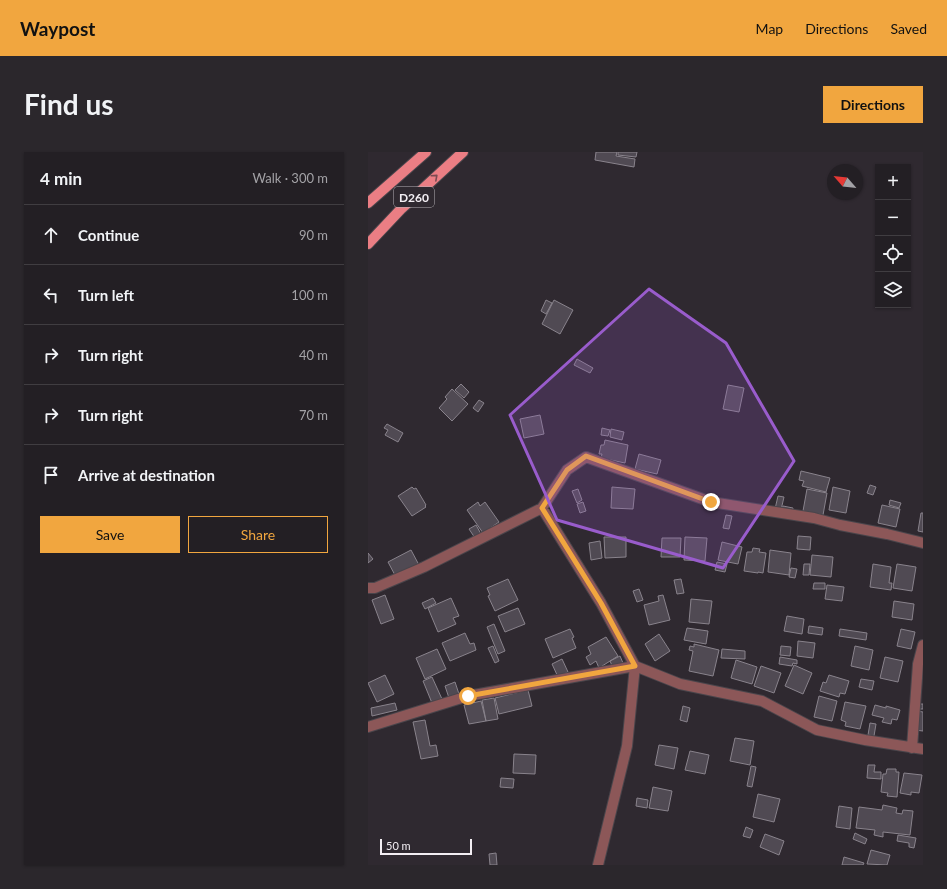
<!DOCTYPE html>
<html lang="en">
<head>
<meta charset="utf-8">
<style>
  :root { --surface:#231f24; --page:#2b272c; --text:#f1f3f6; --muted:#a3a2a6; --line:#403d41; --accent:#f1a63f }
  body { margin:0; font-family:Lato,sans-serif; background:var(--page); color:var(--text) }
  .controls { position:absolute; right:12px; top:12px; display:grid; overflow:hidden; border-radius:0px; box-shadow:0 1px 3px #0004 }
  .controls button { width:36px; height:36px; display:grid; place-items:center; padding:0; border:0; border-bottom:1px solid var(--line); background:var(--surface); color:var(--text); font:20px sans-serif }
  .compass { position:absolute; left:459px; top:12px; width:36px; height:36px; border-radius:50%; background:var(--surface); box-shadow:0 1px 3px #0004; rotate:298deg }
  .scale { position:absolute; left:12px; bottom:10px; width:92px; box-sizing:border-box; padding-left:4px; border:2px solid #f3eef3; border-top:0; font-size:11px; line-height:14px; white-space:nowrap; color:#f3eef3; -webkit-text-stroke:3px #2f2930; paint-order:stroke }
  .stop { position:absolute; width:12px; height:12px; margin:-9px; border:3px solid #f1a63f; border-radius:50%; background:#fff }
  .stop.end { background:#f1a63f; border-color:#fff; box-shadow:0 1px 4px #0008 }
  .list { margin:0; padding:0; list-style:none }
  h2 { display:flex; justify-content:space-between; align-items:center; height:52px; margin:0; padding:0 16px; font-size:17px }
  h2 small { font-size:13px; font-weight:400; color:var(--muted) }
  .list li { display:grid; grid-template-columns:26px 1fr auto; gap:12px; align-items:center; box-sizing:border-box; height:60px; padding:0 16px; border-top:1px solid var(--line) }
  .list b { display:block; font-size:15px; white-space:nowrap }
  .list em { font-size:13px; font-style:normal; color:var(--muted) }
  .actions { display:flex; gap:8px; padding:12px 16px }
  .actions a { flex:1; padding:9px 0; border:1px solid var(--accent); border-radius:0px; text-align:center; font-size:14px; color:var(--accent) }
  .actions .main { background:var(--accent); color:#111 }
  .icon { flex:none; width:22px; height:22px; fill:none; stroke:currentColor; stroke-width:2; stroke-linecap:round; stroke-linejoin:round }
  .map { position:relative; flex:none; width:555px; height:713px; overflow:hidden; border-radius:0px }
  header { display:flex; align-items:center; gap:24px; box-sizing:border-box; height:56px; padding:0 20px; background:var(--accent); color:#111 }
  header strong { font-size:19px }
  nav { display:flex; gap:22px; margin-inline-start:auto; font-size:14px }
  .intro { display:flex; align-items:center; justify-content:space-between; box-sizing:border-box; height:96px; padding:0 24px }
  h1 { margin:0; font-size:28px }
  .button { padding:10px 18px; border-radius:0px; background:var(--accent); color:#111; font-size:14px; font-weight:700 }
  main { display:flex; gap:24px; padding:0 24px }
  aside { flex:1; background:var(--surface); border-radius:0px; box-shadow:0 1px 3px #0004 }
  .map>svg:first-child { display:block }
</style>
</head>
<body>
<header>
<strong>Waypost</strong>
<nav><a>Map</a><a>Directions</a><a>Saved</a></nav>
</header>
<div class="intro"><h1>Find us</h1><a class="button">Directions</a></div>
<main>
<aside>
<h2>4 min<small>Walk · 300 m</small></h2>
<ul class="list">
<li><svg class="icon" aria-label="ahead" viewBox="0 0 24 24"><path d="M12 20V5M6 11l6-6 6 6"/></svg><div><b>Continue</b></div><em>90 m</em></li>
<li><svg class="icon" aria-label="left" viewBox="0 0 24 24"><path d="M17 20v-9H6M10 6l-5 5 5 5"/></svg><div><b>Turn left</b></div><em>100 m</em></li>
<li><svg class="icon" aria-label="right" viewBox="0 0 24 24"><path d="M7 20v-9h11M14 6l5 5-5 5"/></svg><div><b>Turn right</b></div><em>40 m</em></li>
<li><svg class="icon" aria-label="right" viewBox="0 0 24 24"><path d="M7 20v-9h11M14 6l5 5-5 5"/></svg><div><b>Turn right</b></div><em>70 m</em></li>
<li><svg class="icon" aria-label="arrive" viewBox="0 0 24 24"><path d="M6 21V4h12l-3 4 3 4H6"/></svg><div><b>Arrive at destination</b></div></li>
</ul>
<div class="actions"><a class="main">Save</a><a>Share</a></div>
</aside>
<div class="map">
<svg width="555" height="713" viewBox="0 0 555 713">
  <rect width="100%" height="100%" fill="#2f2930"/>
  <!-- building -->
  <path fill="#504a53" stroke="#89838c" d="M228,0H249L248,4L267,7L266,15L227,8Z
    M250,0H269L268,5L250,3Z
    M178,148L184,151L178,162L173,159Z
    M186,148L205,158L192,182L174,172Z
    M209,207L225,216L222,221L206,213Z
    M93,232L101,240L96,246L87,238Z
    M360,233L376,236L371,260L355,257Z
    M84,237L100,252L84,269L71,256L79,247L77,245Z
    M111,248L116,251L110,260L105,256Z
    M172,263L176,282L156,286L152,267Z
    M19,272L35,281L30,290L17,283L20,278L16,276Z
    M234,276L242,278L240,284L233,283Z
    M243,277L256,280L254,288L242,285Z
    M237,288L260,293L257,311L233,306L234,302H231L233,293H236Z
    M271,302L293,308L289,322L267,317Z
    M433,319L462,326L458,340L434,334L436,329L431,328Z
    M502,333L508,335L505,343L499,341Z
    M44,335L46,337L48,336L58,353L57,354L58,355L44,364L30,344Z
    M244,335L267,337L265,357L243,356Z
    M465,335L482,339L478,361L461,358Z
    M210,337L214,348L209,351L204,339Z
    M439,337L459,341L455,363L435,359Z
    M410,344L416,345L413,358L407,357Z
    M522,348L533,351L531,356L521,353Z
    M110,350L112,354L117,350L131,370L115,381L99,358Z
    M215,350L218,359L212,361L209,352Z
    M514,353L532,357L528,375L510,371Z
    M415,354L425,356L424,362L413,360Z
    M553,361H555V380L550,379Z
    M358,363L364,364L361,377L355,376Z
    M108,373L113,382L107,386L101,377Z
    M430,384L443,385L442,398L429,397Z
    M236,385H258V405L237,406Z
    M317,385L339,386L337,409L316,408Z
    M294,386H313L312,405H293Z
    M232,389L234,406L223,408L221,391Z
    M354,390L374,395L370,412L350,408Z
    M385,396L392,397L391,400L398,401L395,421L390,420V421L376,419L379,400H384Z
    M43,398L51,413L28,425L20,410Z
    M402,398L423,401L421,423L400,420Z
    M0,401L5,407L0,411Z
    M444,403L465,405L463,425L442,423Z
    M349,410L359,412L357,420L347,418Z
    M436,412H442L441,423H435Z
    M505,412L523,415L521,431H524L523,438L502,435Z
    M529,412L548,415L544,439L525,436Z
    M423,416L429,417L427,426L421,425Z
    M140,427L150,448L127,459L120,444L122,443L119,436Z
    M313,427L316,441L309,442L306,428Z
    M446,431H457V437H445Z
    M459,433L476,435L474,449L457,447Z
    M271,437L275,448L269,450L265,439Z
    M17,443L26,467L13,472L4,448Z
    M295,443L302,468L281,473L276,453L291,449L290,444Z
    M65,446L68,451L57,457L54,451Z
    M83,446L91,464L85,466L88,472L70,480L60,456Z
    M323,447L344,449L341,472L321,470Z
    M526,449L546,452L544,468L524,465Z
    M150,456L157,472L137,480L130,464Z
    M419,464L436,467L434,482L416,479Z
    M126,472L137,499L130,502L119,475Z
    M441,474L455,476L454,483L440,481Z
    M319,476L340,479L338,492L316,488Z
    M202,477L206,485L204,486L208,496L185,506L177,487Z
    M472,477L499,481L498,488L471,484Z
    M533,477L547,480L543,497L529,494Z
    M97,481L102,492L106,491L108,498L82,509L74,491Z
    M291,482L302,499L287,509L277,492Z
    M238,485L250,504L231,516L228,509L222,513L218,505L223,502L220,495Z
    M430,489L447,491L445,506L429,504Z
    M326,492L351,498L345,524L321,519L325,499L321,498L322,494L326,495Z
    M125,494L131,509L127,511L120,496Z
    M413,494L423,495L422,504L412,503Z
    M487,494L505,498L501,518L483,514Z
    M69,497L78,517L57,527L48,506Z
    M354,497L377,499V507L353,506Z
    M252,504L255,511L245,516L242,509Z
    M412,505L429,508V512L425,511L424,514L411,512Z
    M517,505L535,509L530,530L512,526Z
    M194,507L200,520L190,525L184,512Z
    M368,508L389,515L384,532L363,526Z
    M426,513L444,521L435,542L417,534Z
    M393,514L413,521L406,541L386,534Z
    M17,523L26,542L9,550L0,531Z
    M461,523L481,529L477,542L472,541L471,545L452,539L455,530L458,531Z
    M64,525L74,547L64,551L55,529Z
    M493,527L506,529L504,538L491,535Z
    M87,530L91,542L81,546L77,534Z
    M160,538L164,554L131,562L127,546Z
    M451,544L469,549L464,569L446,565Z
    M126,546L130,567L118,569L114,548Z
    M113,549L118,569L101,572L96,553Z
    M477,550L498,554L492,577L477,574L478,570L473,568Z
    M27,551L29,558L4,564L3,556Z
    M549,552H555V557H549Z
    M507,553L518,556V554L532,558L529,568L524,567L523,572L514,570L516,566L504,563Z
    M315,554L322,556L319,570L312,568Z
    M549,559L555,560V579L547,578Z
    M57,568L62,594L68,593L70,604L53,607L45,570Z
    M502,571L508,572L506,584L500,583Z
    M367,586L386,589L382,613L362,609Z
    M291,593L310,596L306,617L287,613Z
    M322,599L341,603L337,622L317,618Z
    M146,602L168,603L167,622L145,621Z
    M500,613H507L506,620H513V627L499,626Z
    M383,614L388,615L384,635L379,634Z
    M519,617H528V620H531L529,645L519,644L520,641L513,640L515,622H518Z
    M536,621L554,623L551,641L543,640V643L532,641Z
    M133,626L146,627L145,636L132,635Z
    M285,635L304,639L300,659L281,656Z
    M390,642L412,647L406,670L385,665Z
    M269,646L280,648L279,656L268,654Z
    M515,653L529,656L528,661L534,662L535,658L545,659L542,683L515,680V685L506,683L507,678L488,676L491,655L514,658Z
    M471,654L484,656L482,677L468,675Z
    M378,675L385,678L382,686L375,684Z
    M487,681L499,687L497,692L485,687Z
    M397,682L416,689L411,703L392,695Z
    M530,683L548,686L546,696L541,695V691L529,689Z
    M503,698L522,703L519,713L499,712Z
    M128,701L129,713H122L121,702Z
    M476,705L496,711L495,713H474Z"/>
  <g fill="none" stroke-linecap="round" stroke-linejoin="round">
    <defs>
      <path id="minor" d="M174,356L233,451L267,514L259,594L230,713
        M0,436H7L56,415L174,356L199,318L218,305L343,350L446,366L472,373L519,382L555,391
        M0,575L100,544L267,514L312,532L394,549L449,578L497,588L555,597
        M544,596L550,512L555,493"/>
      <path id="major" d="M0,51L58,0
        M0,92L33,57L95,0"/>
    </defs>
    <!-- minor casing -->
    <use href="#minor" stroke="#4a454b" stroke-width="12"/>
    <!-- major casing -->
    <use href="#major" stroke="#4a454b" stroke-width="12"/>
    <!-- minor -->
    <use href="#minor" stroke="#8c5758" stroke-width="10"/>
    <!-- major -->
    <use href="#major" stroke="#eb7e84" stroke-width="10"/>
  </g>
  <!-- one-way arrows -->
  <defs><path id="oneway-chevron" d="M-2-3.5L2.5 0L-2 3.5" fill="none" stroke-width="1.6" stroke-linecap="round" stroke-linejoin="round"/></defs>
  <use stroke="#7a4b52" href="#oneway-chevron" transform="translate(67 25) rotate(-42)"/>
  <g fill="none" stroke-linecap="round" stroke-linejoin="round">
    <!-- route -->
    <path stroke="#f1a63f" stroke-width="5" d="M100,544L267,514L233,451L174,356L199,318L218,304L343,350"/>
  </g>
  <!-- marked area -->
  <path fill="#995ccc" fill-opacity="0.2" stroke="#995ccc" stroke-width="3" stroke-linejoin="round" d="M281,137L358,191L426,309L355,416L189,368L142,263Z"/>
  <g text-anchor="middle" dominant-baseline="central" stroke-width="4" stroke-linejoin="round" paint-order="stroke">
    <!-- shield labels -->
    <rect fill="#2f2930" stroke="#b8b3b8" stroke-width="1" x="26" y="35" width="40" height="20" rx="3"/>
    <g font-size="12" font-weight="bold" fill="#f3eef3">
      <text x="46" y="45">D260</text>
    </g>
  </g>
</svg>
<div class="controls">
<button>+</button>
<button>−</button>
<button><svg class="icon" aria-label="locate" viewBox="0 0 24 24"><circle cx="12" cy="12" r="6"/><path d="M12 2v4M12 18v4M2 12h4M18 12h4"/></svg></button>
<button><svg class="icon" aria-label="layers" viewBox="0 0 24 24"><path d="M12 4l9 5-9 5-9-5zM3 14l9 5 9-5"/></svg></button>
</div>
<svg class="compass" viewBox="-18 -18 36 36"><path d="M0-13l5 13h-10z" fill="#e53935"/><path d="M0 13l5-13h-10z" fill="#a3a2a6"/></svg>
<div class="scale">50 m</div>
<div class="stop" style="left:100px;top:544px"></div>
<div class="stop end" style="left:343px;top:350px"></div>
</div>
</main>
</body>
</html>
